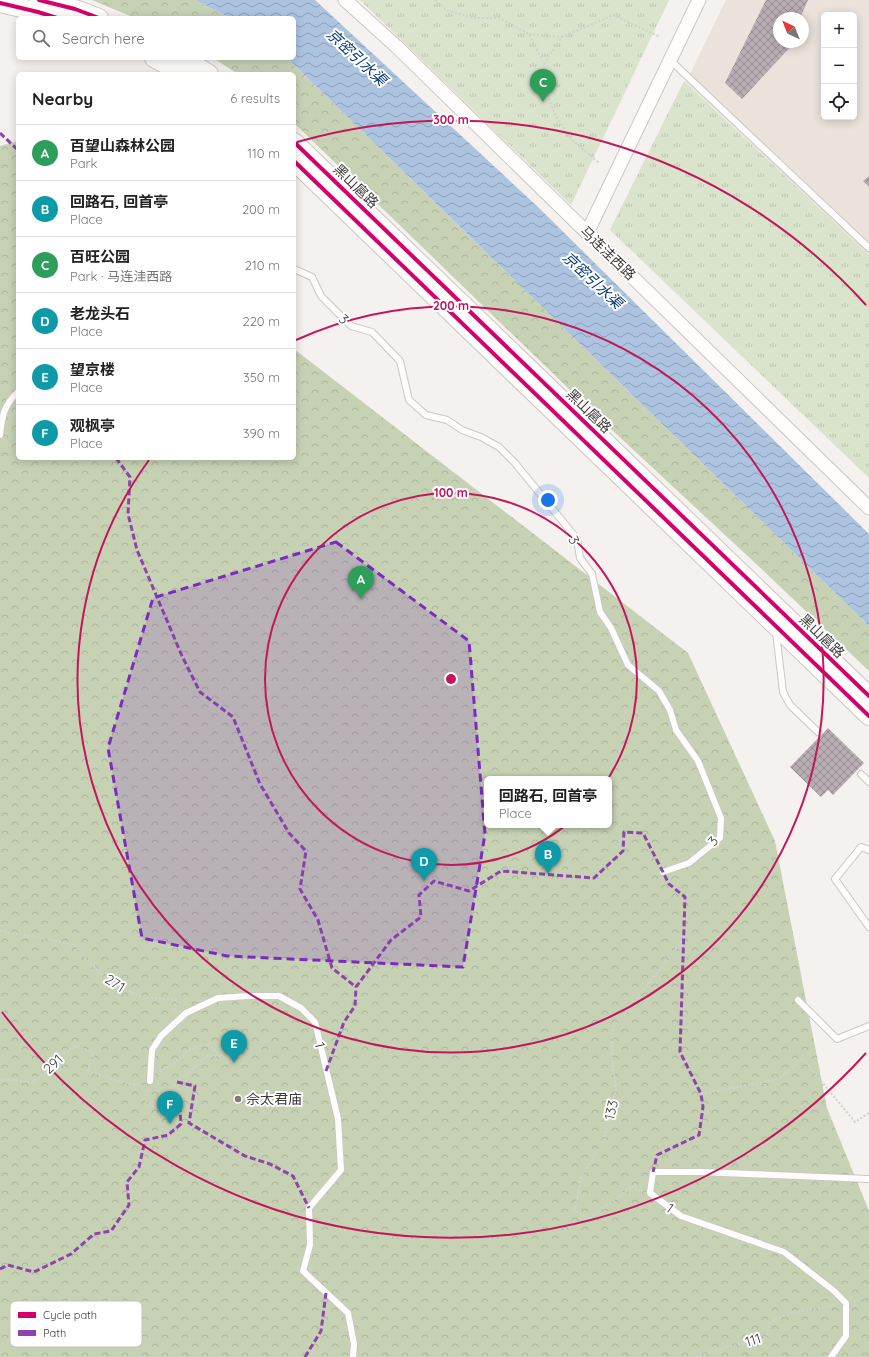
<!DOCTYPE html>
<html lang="en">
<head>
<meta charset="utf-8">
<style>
  :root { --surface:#fff; --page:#f2f2f2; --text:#222; --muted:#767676; --line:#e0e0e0; --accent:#7d7a78 }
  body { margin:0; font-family:Quicksand,"Noto Sans SC",sans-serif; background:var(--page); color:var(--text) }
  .controls { position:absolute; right:12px; top:12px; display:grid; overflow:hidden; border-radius:6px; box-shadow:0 2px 10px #0003 }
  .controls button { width:36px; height:36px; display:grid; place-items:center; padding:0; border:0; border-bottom:1px solid var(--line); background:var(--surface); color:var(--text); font:20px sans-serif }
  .compass { position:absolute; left:773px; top:12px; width:36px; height:36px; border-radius:50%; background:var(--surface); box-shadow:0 2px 10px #0003; rotate:317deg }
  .you { position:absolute; left:548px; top:500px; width:14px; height:14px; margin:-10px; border:3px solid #fff; border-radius:50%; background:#1a73e8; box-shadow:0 0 0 6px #1a73e833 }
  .badge { display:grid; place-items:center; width:26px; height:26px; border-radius:50%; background:var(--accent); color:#fff; font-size:13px; font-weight:700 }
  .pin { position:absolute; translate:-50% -33px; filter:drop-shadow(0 1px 2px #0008) }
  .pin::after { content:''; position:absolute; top:21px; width:14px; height:12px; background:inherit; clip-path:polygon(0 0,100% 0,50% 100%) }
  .popup { position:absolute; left:484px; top:776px; width:128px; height:52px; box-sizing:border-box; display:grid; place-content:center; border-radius:6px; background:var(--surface); filter:drop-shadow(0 1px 3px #0005); font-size:13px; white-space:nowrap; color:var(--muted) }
  .popup b { font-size:15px; color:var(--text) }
  .popup::after { content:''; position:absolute; left:50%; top:100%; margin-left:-8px; border:8px solid transparent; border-top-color:var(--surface) }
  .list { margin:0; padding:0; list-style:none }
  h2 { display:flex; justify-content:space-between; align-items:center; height:52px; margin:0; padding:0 16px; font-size:17px }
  h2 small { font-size:13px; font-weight:400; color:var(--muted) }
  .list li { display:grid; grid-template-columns:26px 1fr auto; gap:12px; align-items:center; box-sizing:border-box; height:56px; padding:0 16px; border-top:1px solid var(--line) }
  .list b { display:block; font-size:15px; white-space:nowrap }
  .list p { margin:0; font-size:13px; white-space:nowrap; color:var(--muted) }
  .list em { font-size:13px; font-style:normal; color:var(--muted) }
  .icon { flex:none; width:22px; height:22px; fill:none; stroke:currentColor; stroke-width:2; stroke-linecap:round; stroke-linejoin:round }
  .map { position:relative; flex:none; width:869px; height:1357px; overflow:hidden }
  .search { position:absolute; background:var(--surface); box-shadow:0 2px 10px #0003; left:16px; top:16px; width:280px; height:44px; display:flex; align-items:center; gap:10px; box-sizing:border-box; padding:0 14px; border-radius:6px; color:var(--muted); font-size:15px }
  .panel { position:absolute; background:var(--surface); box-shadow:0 2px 10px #0003; left:16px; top:72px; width:280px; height:388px; border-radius:6px }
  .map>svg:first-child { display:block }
</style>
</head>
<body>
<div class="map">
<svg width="869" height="1357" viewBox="0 0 869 1357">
  <defs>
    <pattern id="grass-tufts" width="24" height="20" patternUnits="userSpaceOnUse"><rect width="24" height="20" fill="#dae3cc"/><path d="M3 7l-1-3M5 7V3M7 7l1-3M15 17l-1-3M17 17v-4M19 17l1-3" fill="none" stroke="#bcc4b0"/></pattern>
    <pattern id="forest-crowns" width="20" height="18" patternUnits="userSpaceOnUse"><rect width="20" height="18" fill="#c7d2b5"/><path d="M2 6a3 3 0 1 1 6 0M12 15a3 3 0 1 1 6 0" fill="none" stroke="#acb59c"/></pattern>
    <pattern id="water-waves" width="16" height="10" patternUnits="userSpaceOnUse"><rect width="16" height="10" fill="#adc4e1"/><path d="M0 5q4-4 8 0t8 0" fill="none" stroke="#8ea0b7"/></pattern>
    <pattern id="building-cross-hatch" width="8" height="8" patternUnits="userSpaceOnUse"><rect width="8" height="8" fill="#b8adb2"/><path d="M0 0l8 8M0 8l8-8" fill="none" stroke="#978e92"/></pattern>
  </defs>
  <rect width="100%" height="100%" fill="#f5f1ee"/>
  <!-- built -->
  <path fill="#ebe2db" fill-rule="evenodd" d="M726,0H869V255L686,82ZM824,15H854V117H824ZM779,18H803V42H779Z"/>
  <!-- grass -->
  <path fill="url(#grass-tufts)" d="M360,0H669L571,205Z
    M684,81L869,255V478L610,230Z"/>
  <!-- forest -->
  <path fill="url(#forest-crowns)" fill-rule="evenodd" d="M92,0H195L230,18H135Z
    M213,58H287L288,59L869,626V671L753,561L598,417L294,123V74H238Z
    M18,141V458H294V349L688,653L775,841L827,1108L869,1211V1357H0V146ZM487,779H609V825H487Z"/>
  <!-- water -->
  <path fill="url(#water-waves)" d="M195,0H315L538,207L869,534V626L287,58H294V18H230Z"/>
  <!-- building -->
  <path fill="url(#building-cross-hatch)" d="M766,0H808L801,16V18H779V42H795L742,99L725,83Z
    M869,176V187L863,181Z
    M828,728L864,763L833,795L828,790L821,797L790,767Z"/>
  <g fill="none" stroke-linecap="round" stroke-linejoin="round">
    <defs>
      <path id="service" d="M670,60L869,248
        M294,269L312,277L321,296L351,326L372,332L400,361L409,400L426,415L447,420L462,430L481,437L499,447L515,463L577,539L580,558L592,574L600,612L611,628L628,665L659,691L670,710L676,730L698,761L721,818L720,838L689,863L663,872
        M0,435C2,416 4,405 18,392
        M776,632L783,692L790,705L818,732
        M861,774L869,782
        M869,850L861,847L835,879L869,927
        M798,1000L837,1039L869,1026
        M150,1081L152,1050L161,1036L186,1013L218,998L248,996H279L301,1008L315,1022L338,1119L341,1170L309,1208L310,1245L303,1271L348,1313L354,1344L353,1357
        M831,1357L846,1336V1303L834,1291L784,1252L681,1216L650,1193L653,1172H701L869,1179"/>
      <path id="minor" d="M345,0L396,46L869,508
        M587,233L699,0"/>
      <path id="secondary" d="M39,0L75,9L99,18
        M0,3L38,12L57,18
        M154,58L183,74
        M183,58L209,74
        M294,142L869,696
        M294,161L869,716"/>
    </defs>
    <!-- service casing -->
    <use href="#service" stroke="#cac7c5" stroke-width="8"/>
    <!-- minor casing -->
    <use href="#minor" stroke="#cac7c5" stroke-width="15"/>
    <!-- secondary casing -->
    <use href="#secondary" stroke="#cac7c5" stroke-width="20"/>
    <!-- path -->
    <path stroke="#d2d1cf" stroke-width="2" stroke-dasharray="2 2" stroke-linecap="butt" d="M435,0L446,10L474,18H499L529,34L544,64V85L555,114L569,137L599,163
      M529,34L562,37
      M544,64L562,37L613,15L660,37
      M0,931L73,944L106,980L141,997L178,1000L173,1012
      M160,1072L174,1063L189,1050L206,1044L222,1056L234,1063
      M0,1080H14L31,1083L49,1070L59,1056L76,1046L94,1053L88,1071L124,1083L142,1085
      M148,1090L145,1101L160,1111L170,1124
      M701,1094L779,1079L802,1058L855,1122L869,1113
      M160,1111H180L167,1095L178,1081L207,1056H222
      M641,1190L631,1187L589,1219L575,1211L581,1178L604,1139L616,1089L612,1062L613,1027L634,1002L684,938
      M696,1357L726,1347L766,1339L770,1322L790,1313L835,1305"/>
    <!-- service -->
    <use href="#service" stroke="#fefdfc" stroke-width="6"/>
    <!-- minor -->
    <use href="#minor" stroke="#fefdfc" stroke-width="13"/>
    <!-- secondary -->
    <use href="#secondary" stroke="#fefdfc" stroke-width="18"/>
    <!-- quiet -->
    <path stroke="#8e44ad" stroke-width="3" stroke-dasharray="6 3" stroke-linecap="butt" d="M0,133L18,150
      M116,458L130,477L128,514L137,550L182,656L200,692L233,717L260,784L289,833L306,851L300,889L318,920L332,968L356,987
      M326,1071L344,1022L355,1006L356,987L391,940L421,917L419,895L434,881L469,891L501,871L594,878L623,851L624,832L643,833L669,884L685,897L680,1052L701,1094L703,1107L699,1135L657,1155L653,1172
      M177,1082L195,1086L189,1123L245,1156L270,1164L293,1176L309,1208
      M0,1269L8,1265L34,1272L71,1254L94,1234L111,1231L129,1205L127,1182L139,1167L145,1140L168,1135L181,1124L180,1111
      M305,1357L321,1331L326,1293"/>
    <defs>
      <path id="cycleway" d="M39,0L75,9L99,18
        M0,3L38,12L57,18
        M294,142L869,696
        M294,161L869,716"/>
    </defs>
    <!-- cycleway casing -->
    <use href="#cycleway" stroke="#fff" stroke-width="6"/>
    <!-- cycleway -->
    <use href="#cycleway" stroke="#d6006c" stroke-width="4"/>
  </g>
  <!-- marked area -->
  <path fill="#7b2cbf" fill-opacity="0.2" stroke="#7b2cbf" stroke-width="3" stroke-dasharray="8 5" stroke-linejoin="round" d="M336,542L469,641L485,834L463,967L227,956L142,938L108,748L153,598Z"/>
  <!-- distance rings -->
  <g fill="none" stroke="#c2185b" stroke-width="2">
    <circle cx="451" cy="679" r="186"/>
    <path d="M296 340A373 373 0 1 1 149 460"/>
    <path d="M866 1053A559 559 0 0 1 2 1012M297 142A559 559 0 0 1 866 305"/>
  </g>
  <!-- markers -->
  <circle fill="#7d7a78" stroke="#fff" stroke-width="1.5" cx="238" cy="1099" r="4"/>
  <g text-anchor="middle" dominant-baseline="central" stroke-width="4" stroke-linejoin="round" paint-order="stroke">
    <!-- street labels -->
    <g font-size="14" fill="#3d3a38" stroke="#fff">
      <text transform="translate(356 186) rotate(44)">黑山扈路</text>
      <text transform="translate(608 253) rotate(44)">马连洼西路</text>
      <text transform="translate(344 319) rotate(45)">3</text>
      <text transform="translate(589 411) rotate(44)">黑山扈路</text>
      <text transform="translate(574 540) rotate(66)">3</text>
      <text transform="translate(822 636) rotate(44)">黑山扈路</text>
      <text transform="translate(713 841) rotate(-48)">3</text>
      <text transform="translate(115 983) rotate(32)">271</text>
      <text transform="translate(320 1045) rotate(77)">1</text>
      <text transform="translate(53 1064) rotate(-44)">291</text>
      <text transform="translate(611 1110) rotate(-77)">133</text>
      <text transform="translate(670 1208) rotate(36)">1</text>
      <text transform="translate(753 1340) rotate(-17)">111</text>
    </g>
    <!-- poi labels -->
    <g font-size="14" fill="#3d3a38" stroke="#fff" text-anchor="start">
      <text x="246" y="1099">佘太君庙</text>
    </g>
    <!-- water labels -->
    <g font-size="15" font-style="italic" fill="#0b3a6f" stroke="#fff">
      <text transform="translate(357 57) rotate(43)">京密引水渠</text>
      <text transform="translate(593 280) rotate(43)">京密引水渠</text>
    </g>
  </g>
  <!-- legend -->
  <rect x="10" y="1301" width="132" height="46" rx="6" fill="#fff" stroke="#c5c4c3" stroke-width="1"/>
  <rect x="18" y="1312" width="18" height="6" fill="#d6006c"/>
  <rect x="18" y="1330" width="18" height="6" fill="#8e44ad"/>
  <g font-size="11" fill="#3d3a38">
    <text x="43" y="1319">Cycle path</text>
    <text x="43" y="1337">Path</text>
  </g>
  <circle cx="451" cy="679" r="6" fill="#c2185b" stroke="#fff" stroke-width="2"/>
  <g font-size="12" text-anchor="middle" font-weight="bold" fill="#c2185b" stroke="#fff" stroke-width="4" stroke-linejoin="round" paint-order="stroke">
    <text x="451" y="124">300 m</text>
    <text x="451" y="310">200 m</text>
    <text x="451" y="497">100 m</text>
  </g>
</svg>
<div class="controls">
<button>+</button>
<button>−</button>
<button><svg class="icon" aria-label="locate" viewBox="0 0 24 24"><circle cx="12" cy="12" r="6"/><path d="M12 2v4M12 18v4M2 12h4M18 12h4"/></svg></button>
</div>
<svg class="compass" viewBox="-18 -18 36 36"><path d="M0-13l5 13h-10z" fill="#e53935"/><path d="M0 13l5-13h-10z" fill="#767676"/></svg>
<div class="you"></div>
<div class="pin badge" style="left:361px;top:599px;background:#2e9e5b">A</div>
<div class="pin badge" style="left:548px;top:874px;background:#0f9aa8">B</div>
<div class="popup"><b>回路石, 回首亭</b>Place</div>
<div class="pin badge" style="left:543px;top:102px;background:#2e9e5b">C</div>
<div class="pin badge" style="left:424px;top:881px;background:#0f9aa8">D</div>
<div class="pin badge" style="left:234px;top:1063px;background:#0f9aa8">E</div>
<div class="pin badge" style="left:170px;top:1124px;background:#0f9aa8">F</div>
<div class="search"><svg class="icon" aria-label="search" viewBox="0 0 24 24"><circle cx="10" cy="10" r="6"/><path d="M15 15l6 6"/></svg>Search here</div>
<section class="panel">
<h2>Nearby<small>6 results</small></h2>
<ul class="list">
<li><span class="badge" style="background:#2e9e5b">A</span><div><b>百望山森林公园</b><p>Park</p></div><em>110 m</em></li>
<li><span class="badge" style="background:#0f9aa8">B</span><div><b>回路石, 回首亭</b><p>Place</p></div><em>200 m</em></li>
<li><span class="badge" style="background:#2e9e5b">C</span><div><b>百旺公园</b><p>Park · 马连洼西路</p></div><em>210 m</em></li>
<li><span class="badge" style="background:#0f9aa8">D</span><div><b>老龙头石</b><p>Place</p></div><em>220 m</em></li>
<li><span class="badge" style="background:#0f9aa8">E</span><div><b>望京楼</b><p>Place</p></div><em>350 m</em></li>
<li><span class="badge" style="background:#0f9aa8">F</span><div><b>观枫亭</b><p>Place</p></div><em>390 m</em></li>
</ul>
</section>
</div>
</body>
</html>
